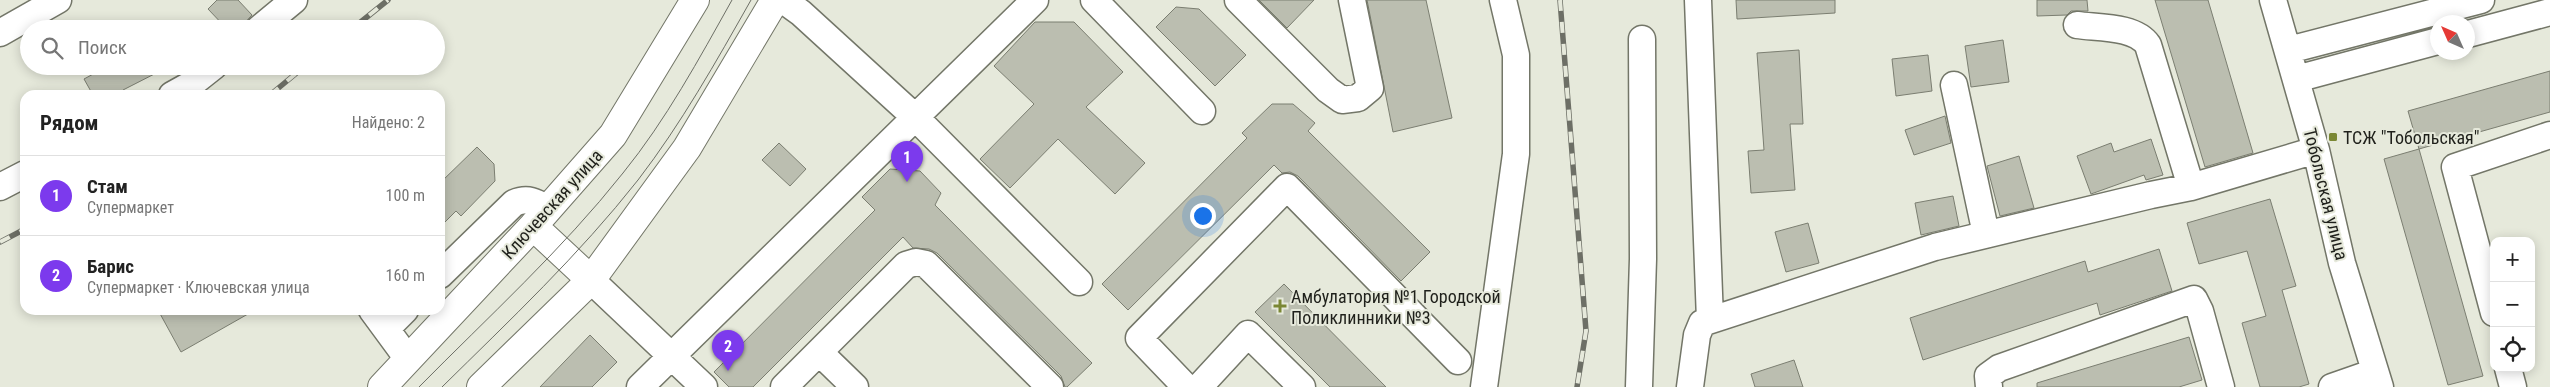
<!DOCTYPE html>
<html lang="ru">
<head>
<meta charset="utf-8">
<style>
  :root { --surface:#fff; --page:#f6f6f6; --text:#222; --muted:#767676; --line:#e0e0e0; --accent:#7c3aed }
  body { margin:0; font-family:"Roboto Condensed",sans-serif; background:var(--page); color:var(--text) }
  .controls { position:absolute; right:15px; bottom:15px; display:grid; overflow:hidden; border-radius:10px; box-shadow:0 2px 12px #0003 }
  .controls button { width:45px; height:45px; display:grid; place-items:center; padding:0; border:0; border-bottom:1px solid var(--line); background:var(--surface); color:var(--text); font:25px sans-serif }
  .compass { position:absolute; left:2430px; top:15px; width:45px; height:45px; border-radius:50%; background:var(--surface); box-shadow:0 2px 12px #0003; rotate:315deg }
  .you { position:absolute; left:1202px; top:215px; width:18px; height:18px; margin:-12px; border:4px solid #fff; border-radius:50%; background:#1a73e8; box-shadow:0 0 0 8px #1a73e833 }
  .badge { display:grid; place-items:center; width:32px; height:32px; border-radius:50%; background:var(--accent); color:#fff; font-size:16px; font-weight:700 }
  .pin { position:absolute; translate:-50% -41px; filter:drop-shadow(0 1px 2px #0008) }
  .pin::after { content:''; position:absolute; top:26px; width:18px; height:15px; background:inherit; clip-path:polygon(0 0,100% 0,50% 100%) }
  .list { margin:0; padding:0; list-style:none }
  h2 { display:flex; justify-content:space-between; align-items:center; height:65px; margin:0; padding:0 20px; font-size:21px }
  h2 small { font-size:16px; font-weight:400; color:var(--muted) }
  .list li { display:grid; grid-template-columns:32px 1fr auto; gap:15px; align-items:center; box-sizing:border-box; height:80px; padding:0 20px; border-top:1px solid var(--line) }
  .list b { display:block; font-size:19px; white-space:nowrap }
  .list p { margin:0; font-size:16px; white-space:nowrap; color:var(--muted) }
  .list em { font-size:16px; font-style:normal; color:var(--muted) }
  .icon { flex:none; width:28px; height:28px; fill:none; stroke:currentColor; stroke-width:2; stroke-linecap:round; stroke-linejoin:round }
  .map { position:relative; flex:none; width:2550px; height:387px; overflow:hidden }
  .search { position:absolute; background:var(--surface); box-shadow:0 2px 12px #0003; left:20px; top:20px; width:425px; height:55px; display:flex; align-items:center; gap:12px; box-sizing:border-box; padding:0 18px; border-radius:28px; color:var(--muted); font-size:19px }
  .panel { position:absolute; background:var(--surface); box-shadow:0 2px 12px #0003; left:20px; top:90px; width:425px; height:225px; border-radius:15px }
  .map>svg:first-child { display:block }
</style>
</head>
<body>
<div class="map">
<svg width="2550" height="387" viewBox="0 0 2550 387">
  <rect width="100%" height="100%" fill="#e6e9db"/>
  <!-- building -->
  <path fill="#bbbeb0" stroke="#7b7e71" d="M217,0H238L252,15L239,29H227L208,9Z
    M1259,0H1314L1287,28Z
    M1367,0H1426L1452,118L1393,132Z
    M1736,0H1835V13L1737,19Z
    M2037,0H2087L2088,11H2071L2067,15L2037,16Z
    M2155,0H2208L2253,153L2205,167Z
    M1176,7L1199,9L1246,55L1215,86L1156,27Z
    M1035,22H1074L1123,72L1086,107L1145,163L1115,194L1058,139L1010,188L980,159L1034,104L994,66Z
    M2003,40L2009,82L1971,87L1965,46Z
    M1799,50L1803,124H1790L1795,190L1751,193L1748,151L1764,150L1757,53Z
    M1928,55L1932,91L1896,96L1892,59Z
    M108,66H170L123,90L126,95H93L84,79Z
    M2550,71V112L2419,149L2408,111Z
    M1272,104H1293L1315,123L1308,131L1430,252L1401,281L1298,176L1290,172L1282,173L1274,165L1128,310L1102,284L1247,138L1242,133Z
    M1945,116L1951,143L1914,155L1905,130Z
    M2151,139L2163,175L2146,180L2144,175L2091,194L2077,156L2111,143L2114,152Z
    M779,143L806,169L790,186L762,160Z
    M477,147L494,164L495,181L461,216L456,211L440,227V183Z
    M2419,149L2483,376L2448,385L2384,159Z
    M2019,156L2034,208L2000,216L1987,166Z
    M890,169L920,171L941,193L935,205L1092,363L1067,387H1065L1061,376L937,253L929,249L913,248L903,237L753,387H729L714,372L875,210L862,197Z
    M1953,196L1959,226L1921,235L1915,203Z
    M2270,199L2296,286L2282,290L2309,384L2299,387H2260L2242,323L2266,316L2247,251L2199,264L2187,223Z
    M1808,223L1819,263L1786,272L1775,232Z
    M2159,249L2172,291L2100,315L2097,303L1923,360L1910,318L2085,261L2088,272Z
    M1284,284L1386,387H1330L1255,312Z
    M158,310H255L181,352Z
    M590,335L617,362L592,387H540Z
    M2189,337L2202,380L2179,387H2037V383Z
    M1794,360L1803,387H1755L1751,374Z"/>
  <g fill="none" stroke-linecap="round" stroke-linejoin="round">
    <defs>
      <path id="minor" d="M783,0L801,13L916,118L1079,282
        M1094,0L1202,111
        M1238,0L1328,90L1342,100L1358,98L1370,88L1352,0
        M1698,0L1710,320
        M2273,0L2316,150L2342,263L2380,387
        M2077,25C2099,28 2135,26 2148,45L2191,187
        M259,29L294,0
        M0,33L58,0
        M2468,34L2550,12
        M2289,50L2481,0
        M2296,79L2438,41
        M1954,85L1986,234
        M172,95L190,85L214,66
        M0,187L25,174
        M440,275L514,203C528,197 536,202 548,209
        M591,280L704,387
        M372,310L408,359
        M2494,313L2455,167L2550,135
        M386,329L405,310
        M819,352L906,265L916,262L926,264L1050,387
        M2508,368L2513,387
        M640,387L1035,0
        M784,387L819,352L855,387
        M1186,387L1139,338L1287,187L1458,361
        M1199,387L1248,334L1302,387
        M1484,387L1516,154V55L1503,0
        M1639,387L1643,259L1642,39
        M1690,387L1697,335L1702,323L1935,247L2151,195L2191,187L2316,150
        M1989,387L1988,376L1999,368L2194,299L2200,311L2221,387
        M2332,387L2375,372"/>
      <path id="major" d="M533,226L591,280
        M382,387L533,226L613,135L695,0
        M481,387L591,280L687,148L775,0"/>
    </defs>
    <!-- minor casing -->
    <use href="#minor" stroke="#737668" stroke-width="29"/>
    <!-- major casing -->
    <use href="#major" stroke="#737668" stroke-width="30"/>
    <!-- minor -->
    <use href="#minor" stroke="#fff" stroke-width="26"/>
    <!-- major -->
    <use href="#major" stroke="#fff" stroke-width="28"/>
    <!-- tram -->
    <path stroke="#6d6f66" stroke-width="1" d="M419,387C488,317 562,250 623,173C666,120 699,59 732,0
      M442,387C510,320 579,255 638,180C681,124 716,62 751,0"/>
    <defs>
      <path id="rail" d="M1560,0L1586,331L1577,387
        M352,29L388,0
        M270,95L305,66
        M0,242L25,229"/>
    </defs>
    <!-- rail casing -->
    <use href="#rail" stroke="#6d6f66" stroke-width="5.5"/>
    <!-- rail -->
    <use href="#rail" stroke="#e6e9db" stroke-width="4" stroke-dasharray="11" stroke-linecap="butt"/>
  </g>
  <!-- markers -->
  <g fill="#7a8734" stroke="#e6e9db" stroke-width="2">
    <rect x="2328" y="132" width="10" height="10" rx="2.5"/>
    <path d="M1277.5 298.5h5v5h5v5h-5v5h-5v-5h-5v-5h5z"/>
  </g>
  <g text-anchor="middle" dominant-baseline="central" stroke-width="4" stroke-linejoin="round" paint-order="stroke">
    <!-- poi labels -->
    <g font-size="18" fill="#1f201b" stroke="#e6e9db" text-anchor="start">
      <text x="2343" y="137">ТСЖ "Тобольская"</text>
      <text x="1291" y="296">Амбулатория №1 Городской<tspan x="1291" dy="21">Поликлинники №3</tspan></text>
    </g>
    <!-- street labels -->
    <g font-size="18" fill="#1f201b" stroke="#e6e9db">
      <text transform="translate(2326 194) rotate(76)">Тобольская улица</text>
      <text transform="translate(552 204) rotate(-48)">Ключевская улица</text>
    </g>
  </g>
</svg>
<div class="controls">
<button>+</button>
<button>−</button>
<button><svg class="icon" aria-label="locate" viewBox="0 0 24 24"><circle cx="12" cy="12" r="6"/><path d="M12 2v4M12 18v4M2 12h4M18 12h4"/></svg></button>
</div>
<svg class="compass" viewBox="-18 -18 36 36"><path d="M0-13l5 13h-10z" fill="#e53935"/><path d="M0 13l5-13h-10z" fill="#767676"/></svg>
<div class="you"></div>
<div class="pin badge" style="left:907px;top:182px">1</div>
<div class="pin badge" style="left:728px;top:371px">2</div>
<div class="search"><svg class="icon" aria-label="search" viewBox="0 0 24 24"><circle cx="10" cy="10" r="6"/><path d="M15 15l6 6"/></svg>Поиск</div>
<section class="panel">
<h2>Рядом<small>Найдено: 2</small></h2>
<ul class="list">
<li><span class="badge">1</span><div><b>Стам</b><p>Супермаркет</p></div><em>100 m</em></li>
<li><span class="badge">2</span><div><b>Барис</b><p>Супермаркет · Ключевская улица</p></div><em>160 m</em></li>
</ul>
</section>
</div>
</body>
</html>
